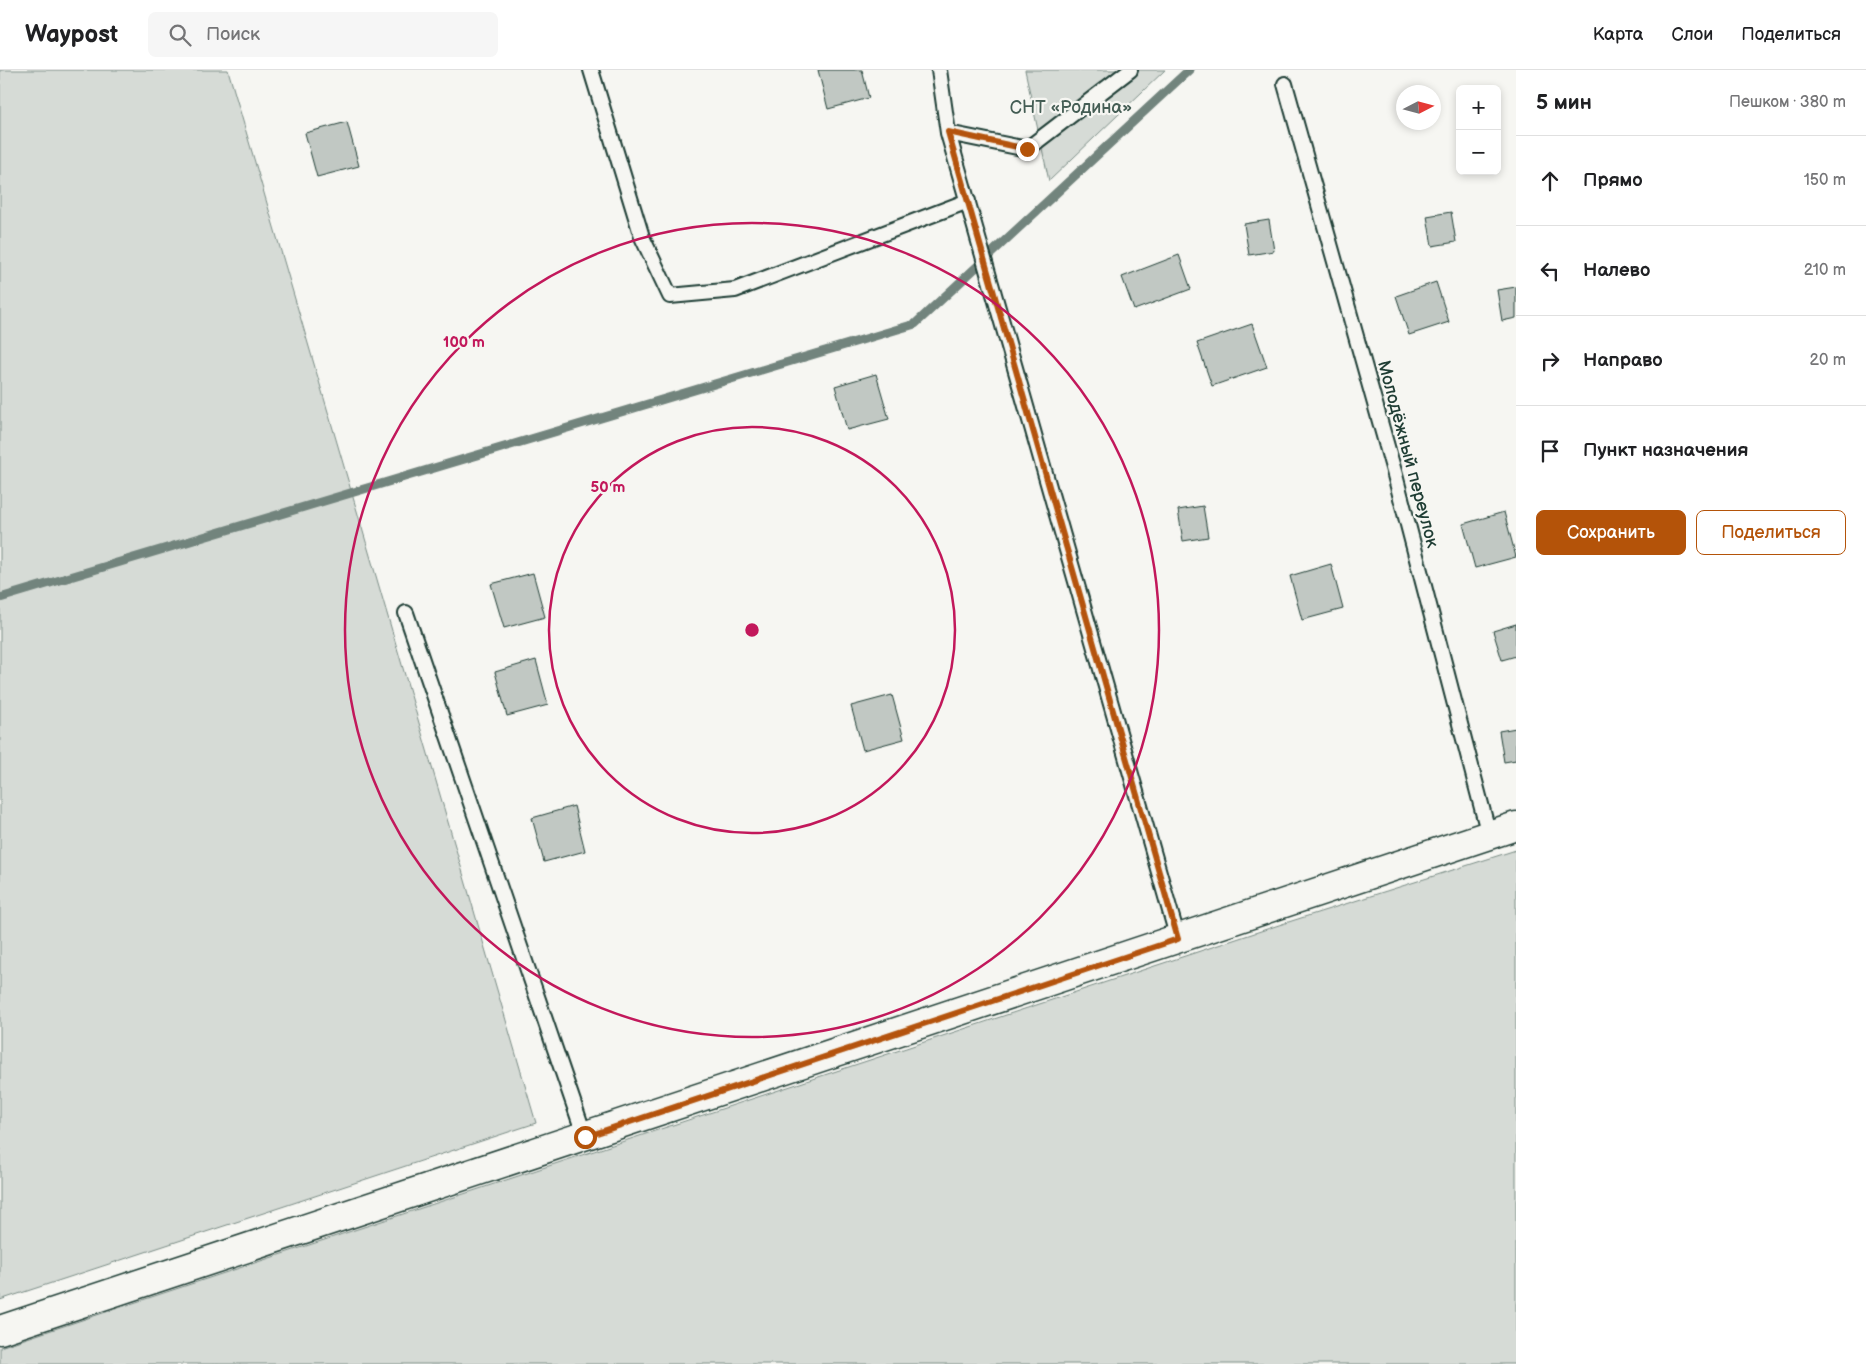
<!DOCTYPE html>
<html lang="ru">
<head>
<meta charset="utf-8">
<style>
  :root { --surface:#fff; --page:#f6f6f6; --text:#202124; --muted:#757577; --line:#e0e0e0; --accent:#b45309 }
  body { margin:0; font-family:"Balsamiq Sans",sans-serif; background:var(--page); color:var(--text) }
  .controls { position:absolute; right:15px; top:15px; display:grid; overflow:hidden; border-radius:8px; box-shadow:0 2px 8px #0003 }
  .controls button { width:45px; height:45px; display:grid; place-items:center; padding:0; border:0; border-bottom:1px solid var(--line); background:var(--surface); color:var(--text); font:25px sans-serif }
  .compass { position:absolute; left:1396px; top:15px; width:45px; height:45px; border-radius:50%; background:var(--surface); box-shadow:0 2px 8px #0003; rotate:84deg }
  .stop { position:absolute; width:15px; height:15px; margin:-11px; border:4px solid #b45309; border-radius:50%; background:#fff }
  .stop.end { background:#b45309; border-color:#fff; box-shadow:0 1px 5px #0008 }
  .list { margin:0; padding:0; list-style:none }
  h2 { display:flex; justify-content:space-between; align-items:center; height:65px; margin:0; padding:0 20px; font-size:21px }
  h2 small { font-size:16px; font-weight:400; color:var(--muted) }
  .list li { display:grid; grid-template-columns:32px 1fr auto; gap:15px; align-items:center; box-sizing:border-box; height:90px; padding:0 20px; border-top:1px solid var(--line) }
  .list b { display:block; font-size:19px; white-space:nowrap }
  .list em { font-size:16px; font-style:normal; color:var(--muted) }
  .actions { display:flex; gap:10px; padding:15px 20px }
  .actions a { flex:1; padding:11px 0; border:1px solid var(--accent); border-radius:8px; text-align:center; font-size:18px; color:var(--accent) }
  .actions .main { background:var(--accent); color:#fff }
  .icon { flex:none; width:28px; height:28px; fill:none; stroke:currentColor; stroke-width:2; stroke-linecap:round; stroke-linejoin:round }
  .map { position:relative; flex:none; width:1516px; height:1294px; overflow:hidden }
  header { display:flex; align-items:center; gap:30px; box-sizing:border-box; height:70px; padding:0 25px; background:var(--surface); border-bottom:1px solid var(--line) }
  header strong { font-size:24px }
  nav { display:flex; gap:28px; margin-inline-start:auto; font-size:18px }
  .search { width:350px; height:45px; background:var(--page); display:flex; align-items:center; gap:12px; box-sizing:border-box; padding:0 18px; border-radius:8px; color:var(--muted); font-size:19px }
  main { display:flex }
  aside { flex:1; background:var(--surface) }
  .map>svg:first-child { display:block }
</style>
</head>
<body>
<header>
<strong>Waypost</strong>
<div class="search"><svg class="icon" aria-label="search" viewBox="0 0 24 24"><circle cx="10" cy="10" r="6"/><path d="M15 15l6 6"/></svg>Поиск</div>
<nav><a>Карта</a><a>Слои</a><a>Поделиться</a></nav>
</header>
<main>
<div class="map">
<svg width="1516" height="1294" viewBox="0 0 1516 1294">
  <rect width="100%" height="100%" fill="#f6f6f2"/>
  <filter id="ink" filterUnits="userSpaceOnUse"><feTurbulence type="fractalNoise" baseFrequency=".02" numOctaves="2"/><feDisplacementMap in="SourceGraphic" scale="10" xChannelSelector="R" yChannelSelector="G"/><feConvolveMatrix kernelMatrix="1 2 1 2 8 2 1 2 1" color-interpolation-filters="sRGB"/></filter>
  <g filter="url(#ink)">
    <!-- green -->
    <path fill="#d6dbd6" stroke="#7a8c85" d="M0,0H228L536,1053L0,1230Z
      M1025,0H1165L1049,111Z
      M1516,780V1294H0V1277L1279,855Z"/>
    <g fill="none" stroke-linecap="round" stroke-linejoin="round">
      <!-- stream -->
      <path stroke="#72847d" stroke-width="9" d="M0,528L915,254L1189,0"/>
    </g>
    <!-- building -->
    <path fill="#c1c8c3" stroke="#1f3d34" d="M818,0H862L869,28L828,39Z
      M347,52L359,96L317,107L305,63Z
      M1451,142L1456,172L1432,176L1427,146Z
      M1269,150L1274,181L1249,185L1244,154Z
      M1179,185L1191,219L1134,240L1122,207Z
      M1436,212L1449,252L1409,265L1396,226Z
      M1516,217V248L1502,251L1497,220Z
      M1252,254L1267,297L1212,316L1197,273Z
      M876,304L889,349L847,360L835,316Z
      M1203,436L1208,467L1183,471L1178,440Z
      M1504,442L1516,487L1475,498L1463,454Z
      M1331,494L1343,539L1302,550L1290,506Z
      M533,503L545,547L504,558L491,514Z
      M1516,554V586L1502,590L1493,561Z
      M536,590L548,635L507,646L495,602Z
      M892,625L904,669L863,680L851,636Z
      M1516,658V690L1504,692L1499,661Z
      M574,736L585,781L544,792L532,748Z"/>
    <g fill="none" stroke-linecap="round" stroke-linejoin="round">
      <defs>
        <path id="service" d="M591,0L642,167L670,226L735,220L968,131
          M939,0L948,63L1027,79L1130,0
          M1285,14L1395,405L1489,765
          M948,63L1178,869
          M406,543L585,1067"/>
        <path id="tertiary" d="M0,1260L1516,756"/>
      </defs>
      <!-- service casing -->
      <use href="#service" stroke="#1f3d34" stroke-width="18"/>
      <!-- tertiary casing -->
      <use href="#tertiary" stroke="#1f3d34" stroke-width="31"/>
      <!-- service -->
      <use href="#service" stroke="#f6f6f2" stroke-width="14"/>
      <!-- tertiary -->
      <use href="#tertiary" stroke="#f6f6f2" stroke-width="28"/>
    </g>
  </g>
  <g fill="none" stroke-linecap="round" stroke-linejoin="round" filter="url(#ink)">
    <!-- route -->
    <path stroke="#b45309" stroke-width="6" d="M585,1067L1178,869L948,62L1027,79"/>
  </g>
  <!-- distance rings -->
  <g fill="none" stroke="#c2185b" stroke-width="2.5">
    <circle cx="752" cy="560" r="203"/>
    <circle cx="752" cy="560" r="407"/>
  </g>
  <g text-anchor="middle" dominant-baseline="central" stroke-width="4.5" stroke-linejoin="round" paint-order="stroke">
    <!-- park labels -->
    <g font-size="18" fill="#445d54" stroke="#f6f6f2">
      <text x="1071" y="37">СНТ «Родина»</text>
    </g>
    <!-- street labels -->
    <g font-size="18" fill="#1f3d34" stroke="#f6f6f2">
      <text transform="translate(1408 384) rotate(75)">Молодёжный переулок</text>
    </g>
  </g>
  <circle cx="752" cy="560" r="8" fill="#c2185b" stroke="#f6f6f2" stroke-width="2.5"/>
  <g font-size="15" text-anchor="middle" font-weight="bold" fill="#c2185b" stroke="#f6f6f2" stroke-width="4.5" stroke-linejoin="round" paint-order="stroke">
    <text x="464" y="277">100 m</text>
    <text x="608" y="422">50 m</text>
  </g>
</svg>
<div class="controls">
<button>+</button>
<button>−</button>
</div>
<svg class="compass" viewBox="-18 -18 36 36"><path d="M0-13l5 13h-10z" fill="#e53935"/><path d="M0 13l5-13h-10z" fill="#757577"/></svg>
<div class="stop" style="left:585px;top:1067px"></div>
<div class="stop end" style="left:1027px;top:79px"></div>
</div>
<aside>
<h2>5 мин<small>Пешком · 380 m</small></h2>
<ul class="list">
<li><svg class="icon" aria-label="ahead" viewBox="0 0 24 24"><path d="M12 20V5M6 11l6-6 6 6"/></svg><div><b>Прямо</b></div><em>150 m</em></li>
<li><svg class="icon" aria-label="left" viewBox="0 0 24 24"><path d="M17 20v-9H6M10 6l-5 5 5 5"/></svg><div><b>Налево</b></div><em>210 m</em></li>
<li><svg class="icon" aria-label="right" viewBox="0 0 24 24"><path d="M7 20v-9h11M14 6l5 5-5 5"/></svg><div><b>Направо</b></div><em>20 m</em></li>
<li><svg class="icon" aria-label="arrive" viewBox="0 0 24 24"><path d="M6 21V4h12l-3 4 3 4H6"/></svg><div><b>Пункт назначения</b></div></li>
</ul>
<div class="actions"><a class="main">Сохранить</a><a>Поделиться</a></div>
</aside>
</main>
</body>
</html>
